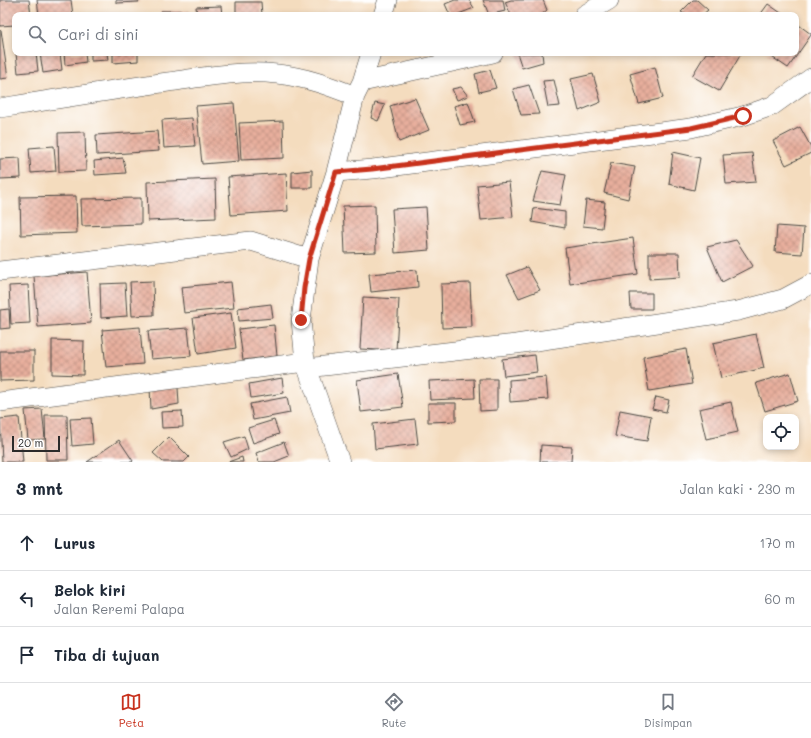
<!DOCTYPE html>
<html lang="id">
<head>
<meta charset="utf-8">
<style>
  :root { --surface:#fff; --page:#f6f6f7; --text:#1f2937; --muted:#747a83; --line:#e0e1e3; --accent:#c8321e }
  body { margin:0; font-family:Mali,sans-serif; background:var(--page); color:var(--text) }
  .controls { position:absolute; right:12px; bottom:12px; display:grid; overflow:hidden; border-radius:8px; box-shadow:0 2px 6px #0003 }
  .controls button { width:36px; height:36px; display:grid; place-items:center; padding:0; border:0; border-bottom:1px solid var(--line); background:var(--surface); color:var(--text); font:20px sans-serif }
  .scale { position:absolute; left:12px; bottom:10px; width:48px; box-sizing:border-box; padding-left:4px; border:2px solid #2b2b2b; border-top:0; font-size:11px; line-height:14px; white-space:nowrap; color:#2b2b2b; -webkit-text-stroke:3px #fff; paint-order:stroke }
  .stop { position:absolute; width:12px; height:12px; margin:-9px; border:3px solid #c8321e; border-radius:50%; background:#fff }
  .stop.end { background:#c8321e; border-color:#fff; box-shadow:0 1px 4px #0008 }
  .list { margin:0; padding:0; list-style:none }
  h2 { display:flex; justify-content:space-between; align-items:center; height:52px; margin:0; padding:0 16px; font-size:17px }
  h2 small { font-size:13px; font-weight:400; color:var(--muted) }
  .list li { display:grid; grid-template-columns:26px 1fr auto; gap:12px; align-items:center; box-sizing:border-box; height:56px; padding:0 16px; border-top:1px solid var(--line) }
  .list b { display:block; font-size:15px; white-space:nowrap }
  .list p { margin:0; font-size:13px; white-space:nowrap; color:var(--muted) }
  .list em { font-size:13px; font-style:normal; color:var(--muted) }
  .icon { flex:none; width:22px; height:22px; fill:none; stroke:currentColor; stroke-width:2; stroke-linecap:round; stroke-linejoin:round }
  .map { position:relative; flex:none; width:811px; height:462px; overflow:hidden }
  .search { position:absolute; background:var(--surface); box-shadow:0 2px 6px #0003; left:12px; right:12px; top:12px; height:44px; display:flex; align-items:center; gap:10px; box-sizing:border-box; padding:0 14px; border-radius:8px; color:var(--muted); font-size:15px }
  .sheet { height:220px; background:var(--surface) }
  nav { display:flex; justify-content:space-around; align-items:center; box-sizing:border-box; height:56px; border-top:1px solid var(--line); background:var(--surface); font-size:11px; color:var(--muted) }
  nav a { display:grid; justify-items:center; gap:2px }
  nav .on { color:var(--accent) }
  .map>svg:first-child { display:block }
</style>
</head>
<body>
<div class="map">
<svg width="811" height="462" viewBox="0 0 811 462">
  <defs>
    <pattern id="building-cross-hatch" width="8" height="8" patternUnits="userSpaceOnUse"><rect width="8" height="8" fill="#e8af9d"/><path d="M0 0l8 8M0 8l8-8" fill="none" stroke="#bc8f80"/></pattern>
  </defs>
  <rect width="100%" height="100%" fill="#fff"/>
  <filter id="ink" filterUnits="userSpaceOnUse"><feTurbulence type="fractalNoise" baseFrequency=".025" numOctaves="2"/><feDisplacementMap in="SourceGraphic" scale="8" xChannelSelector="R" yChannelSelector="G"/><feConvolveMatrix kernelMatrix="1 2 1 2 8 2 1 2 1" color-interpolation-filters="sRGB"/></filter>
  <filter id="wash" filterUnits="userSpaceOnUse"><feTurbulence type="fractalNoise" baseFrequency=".012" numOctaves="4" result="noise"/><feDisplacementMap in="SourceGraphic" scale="16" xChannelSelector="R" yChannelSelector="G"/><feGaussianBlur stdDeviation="0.9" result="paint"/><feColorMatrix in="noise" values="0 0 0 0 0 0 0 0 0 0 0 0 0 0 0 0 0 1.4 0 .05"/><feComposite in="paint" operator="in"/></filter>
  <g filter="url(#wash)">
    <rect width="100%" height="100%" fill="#f4dcbe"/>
    <g id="blocks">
      <!-- building -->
      <path fill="url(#building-cross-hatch)" d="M0,0H29L31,15H15V25L0,26Z
        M37,0H71L73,15H39Z
        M116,0H139V2L116,3Z
        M455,0H469L474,8L456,15H450L445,4Z
        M483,0H503L505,11L489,15Z
        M511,0H543L547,10L541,15H511L505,2Z
        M693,0H697L708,10L702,15H686L681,12Z
        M236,2H261L262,15H236Z
        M768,4L784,15H760Z
        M221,6L222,15H197L196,7Z
        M161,11H190V15H161Z
        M796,23L811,34V35L788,68L766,53H796Z
        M1,30L8,78L0,79V31Z
        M16,53H36L38,71L18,73Z
        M40,53H60L62,70L43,73Z
        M64,53H85L86,62L65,65Z
        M91,53H107L108,60L91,61Z
        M113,53H138V61L113,63Z
        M517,53H542L543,62L522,68Z
        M706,53H739L741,54L719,91L692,76Z
        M655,67L663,98L639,104L630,74Z
        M490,70L496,88L479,92L475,74Z
        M593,74L601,102L579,111L571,79Z
        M554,80L560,106L548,107L543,81Z
        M529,85L539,114L521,115L513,89Z
        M461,87L468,96L457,100L452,89Z
        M415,98L429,130L399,142L390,106Z
        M468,102L475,122L460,125L454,106Z
        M234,103L239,161L202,164L196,106Z
        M375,103L385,105L378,121L371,118Z
        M192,118L195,146L164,148L162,120Z
        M283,121L284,158L241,160L239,123Z
        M800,127L811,147V153L786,165L773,141Z
        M157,131L159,151L97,155L96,135Z
        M85,132L86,171L59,172L58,133Z
        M54,146L56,171L31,173L29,148Z
        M673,152L700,158L694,190L669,184Z
        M752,153L756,182L726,184L723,155Z
        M20,158L21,178L0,179V159Z
        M123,158L126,173L95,175L94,161Z
        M611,163L635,167L628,199L604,193Z
        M312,170V188H292V172Z
        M542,171L566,175L560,205L533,201Z
        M286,173L288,211L231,215L228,177Z
        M215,179L216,218L148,221L147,182Z
        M509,182L513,217L481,220L477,185Z
        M76,196L77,233L21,235L20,197Z
        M141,198V224L82,226L81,199Z
        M586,200L605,202L602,228L583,226Z
        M375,205L376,252L345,253L343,206Z
        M426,207L429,250L395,253L392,209Z
        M534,208L565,212V228L532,222Z
        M777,226L804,228L802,254L775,252Z
        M633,238L638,274L570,284L565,248Z
        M736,240L753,266L722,282L707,247Z
        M649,253H679L680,277L649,279Z
        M527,267L540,290L519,298L507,275Z
        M417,270L418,287L371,292L369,274Z
        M87,272L91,323L38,327L34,276Z
        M153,281L154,315L132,316L130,282Z
        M231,282L234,308L184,313L181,287Z
        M125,283L127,316L101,318L100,284Z
        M470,283L472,327L442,328L441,284Z
        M28,285L30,323L11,324L9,286Z
        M630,293H652V309H631Z
        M363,297L399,299L396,351L360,349Z
        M271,304L273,318L239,321L238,308Z
        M9,309L10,328L0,329V310Z
        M231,313L236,348L198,354L193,318Z
        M274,325L277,356L243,360L239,329Z
        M140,327L143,364L106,367L102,330Z
        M188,328L191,356L151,359L148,331Z
        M756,334L764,368L721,378L713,343Z
        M52,340L84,341L83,375L52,374Z
        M686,349L692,384L649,391L643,357Z
        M0,351H34V380L0,381Z
        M535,355L537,372L504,376L502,359Z
        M790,373L798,401L765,411L756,383Z
        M398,374L403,407L361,412L357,380Z
        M546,377L548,399L510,402L509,380Z
        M282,378L284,393L251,398L249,384Z
        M474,379L475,398L430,400L429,381Z
        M479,379H497V410L480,411Z
        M150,387L178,388L179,404L151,409Z
        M287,397L290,413L253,420L250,404Z
        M656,397L669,400L666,412L652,409Z
        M731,402L738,432L706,439L699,409Z
        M428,403H456V421L428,422Z
        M42,409L45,439L28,440L25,410Z
        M620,410L651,416L647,441L615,436Z
        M182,411L183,427L162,428L161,412Z
        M45,415H67L68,460H46Z
        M19,417L23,462H2L0,419Z
        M91,418L93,444L72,446L70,419Z
        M415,419L418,444L375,449L373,424Z
        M274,420L279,434L253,443L248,428Z
        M244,436L248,449L231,457L224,442Z
        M169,437L189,457L184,462H163L153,453Z
        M119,440L133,461L132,462H87Z
        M284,442L289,456L274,462H259L256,453Z
        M541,445L572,447L571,462H540Z
        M242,457L243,462H228Z"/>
    </g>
  </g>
  <g filter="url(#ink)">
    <use href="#blocks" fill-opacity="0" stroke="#494641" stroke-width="1"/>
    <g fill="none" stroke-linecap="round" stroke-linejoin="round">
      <defs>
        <path id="minor" d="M383,15L388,0
          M584,15L609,0
          M362,82L493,53
          M0,108C56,99 112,90 168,82C203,77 241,70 277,74C305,77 330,86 355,96
          M336,172L373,169L691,128L743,116L772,106L811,78
          M0,271L251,241L309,259
          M307,368L516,344L738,311L783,299L811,284
          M0,402L305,362
          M340,462L305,362L301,320L309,259L336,172L355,96L362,82L371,53"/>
      </defs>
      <!-- minor casing -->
      <use href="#minor" stroke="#494641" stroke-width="20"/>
      <!-- minor -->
      <use href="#minor" stroke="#fff" stroke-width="19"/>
    </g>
  </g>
  <g fill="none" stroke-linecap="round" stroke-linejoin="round" filter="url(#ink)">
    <!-- route -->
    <path stroke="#c8321e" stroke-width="5" d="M301,320L304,288L309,259L336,172L372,169L691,128L743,116"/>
  </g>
</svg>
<div class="controls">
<button><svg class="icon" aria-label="locate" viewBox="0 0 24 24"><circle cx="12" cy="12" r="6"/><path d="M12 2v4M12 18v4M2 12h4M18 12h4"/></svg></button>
</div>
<div class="scale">20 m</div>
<div class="stop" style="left:743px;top:116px"></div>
<div class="stop end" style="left:301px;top:320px"></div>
<div class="search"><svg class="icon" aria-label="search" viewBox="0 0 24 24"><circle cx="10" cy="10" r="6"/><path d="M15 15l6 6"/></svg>Cari di sini</div>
</div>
<section class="sheet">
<h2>3 mnt<small>Jalan kaki · 230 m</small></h2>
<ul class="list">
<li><svg class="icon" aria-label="ahead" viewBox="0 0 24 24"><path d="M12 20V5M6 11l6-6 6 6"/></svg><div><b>Lurus</b></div><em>170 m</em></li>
<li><svg class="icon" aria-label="left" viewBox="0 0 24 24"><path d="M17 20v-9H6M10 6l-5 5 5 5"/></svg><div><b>Belok kiri</b><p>Jalan Reremi Palapa</p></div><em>60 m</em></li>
<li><svg class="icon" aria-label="arrive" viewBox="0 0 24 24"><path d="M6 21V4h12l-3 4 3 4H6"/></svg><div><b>Tiba di tujuan</b></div></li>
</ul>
</section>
<nav>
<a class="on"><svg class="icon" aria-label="map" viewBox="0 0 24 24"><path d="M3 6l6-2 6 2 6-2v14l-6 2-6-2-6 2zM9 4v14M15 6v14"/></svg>Peta</a>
<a><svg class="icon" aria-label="directions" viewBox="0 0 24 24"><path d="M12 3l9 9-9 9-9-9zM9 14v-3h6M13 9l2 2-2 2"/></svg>Rute</a>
<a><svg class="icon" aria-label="saved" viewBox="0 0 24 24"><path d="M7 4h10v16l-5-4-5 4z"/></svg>Disimpan</a>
</nav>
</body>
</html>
